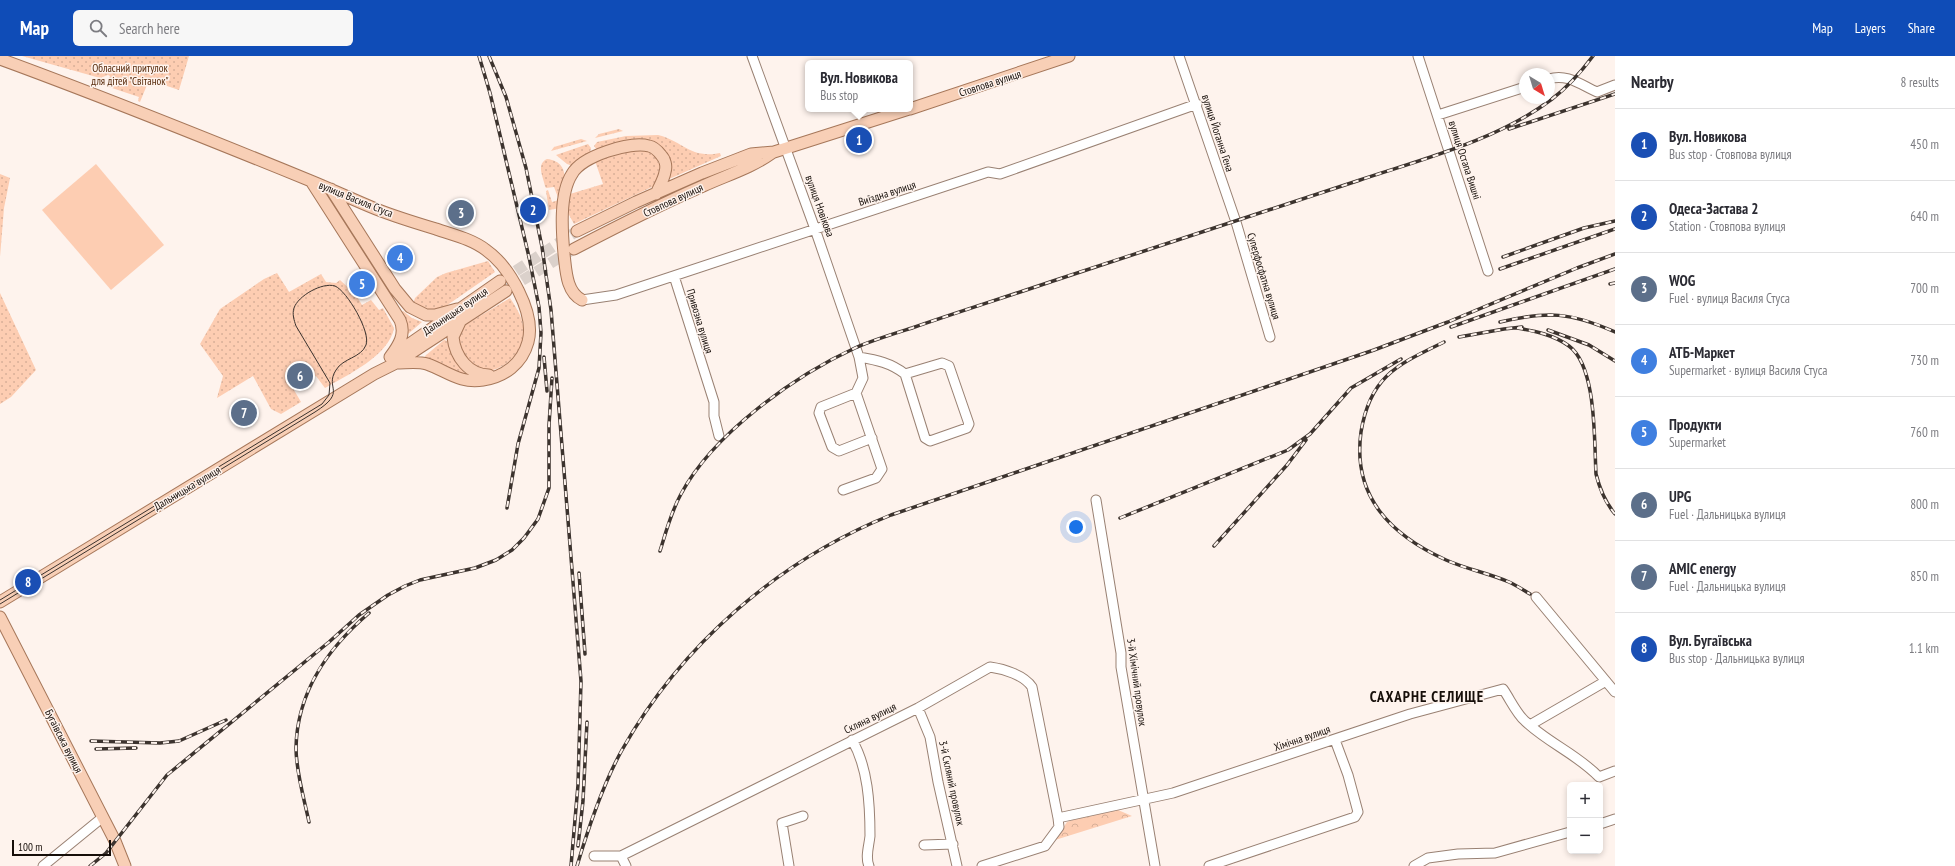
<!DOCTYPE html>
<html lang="en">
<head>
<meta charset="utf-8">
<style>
  :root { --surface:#fff; --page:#f7f7f7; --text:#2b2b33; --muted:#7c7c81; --line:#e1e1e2; --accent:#0f4cb7 }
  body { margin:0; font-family:"PT Sans Narrow",sans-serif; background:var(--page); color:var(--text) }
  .controls { position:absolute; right:12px; bottom:12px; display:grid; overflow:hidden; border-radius:6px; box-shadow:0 2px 6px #0003 }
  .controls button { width:36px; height:36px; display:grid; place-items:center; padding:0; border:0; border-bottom:1px solid var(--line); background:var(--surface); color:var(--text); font:20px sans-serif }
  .compass { position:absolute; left:1519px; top:12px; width:36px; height:36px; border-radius:50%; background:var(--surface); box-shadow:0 2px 6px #0003; rotate:142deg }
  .scale { position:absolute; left:12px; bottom:10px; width:99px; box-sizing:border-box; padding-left:4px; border:2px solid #160e09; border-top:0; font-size:11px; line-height:14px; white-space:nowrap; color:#160e09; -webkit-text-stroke:3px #fef3ed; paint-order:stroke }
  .you { position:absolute; left:1076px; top:471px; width:14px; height:14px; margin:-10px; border:3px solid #fff; border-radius:50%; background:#1a73e8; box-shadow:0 0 0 6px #1a73e833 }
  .badge { display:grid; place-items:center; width:26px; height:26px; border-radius:50%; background:var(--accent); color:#fff; font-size:13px; font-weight:700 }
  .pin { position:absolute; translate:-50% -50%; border:2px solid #fff; box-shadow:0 1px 4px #0006 }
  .popup { position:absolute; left:805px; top:4px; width:108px; height:52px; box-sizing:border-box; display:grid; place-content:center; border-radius:6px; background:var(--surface); filter:drop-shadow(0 1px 3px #0005); font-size:13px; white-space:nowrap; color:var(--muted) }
  .popup b { font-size:15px; color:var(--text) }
  .popup::after { content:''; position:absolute; left:50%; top:100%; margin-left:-8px; border:8px solid transparent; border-top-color:var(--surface) }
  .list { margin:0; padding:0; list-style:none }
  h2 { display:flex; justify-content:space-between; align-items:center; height:52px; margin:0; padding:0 16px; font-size:17px }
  h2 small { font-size:13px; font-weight:400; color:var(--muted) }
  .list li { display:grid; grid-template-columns:26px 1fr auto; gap:12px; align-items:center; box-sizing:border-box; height:72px; padding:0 16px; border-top:1px solid var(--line) }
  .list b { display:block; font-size:15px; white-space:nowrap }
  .list p { margin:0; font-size:13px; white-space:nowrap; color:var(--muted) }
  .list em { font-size:13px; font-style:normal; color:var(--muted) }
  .icon { flex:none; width:22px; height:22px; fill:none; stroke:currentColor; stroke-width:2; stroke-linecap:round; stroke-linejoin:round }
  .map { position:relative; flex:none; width:1615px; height:810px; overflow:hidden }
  header { display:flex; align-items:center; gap:24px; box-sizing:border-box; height:56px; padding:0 20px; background:var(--accent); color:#fff }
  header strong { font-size:19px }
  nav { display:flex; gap:22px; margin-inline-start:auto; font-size:14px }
  .search { width:280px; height:36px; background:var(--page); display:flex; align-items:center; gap:10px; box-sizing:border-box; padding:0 14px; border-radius:6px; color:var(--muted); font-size:15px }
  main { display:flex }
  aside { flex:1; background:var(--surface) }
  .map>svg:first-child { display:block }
</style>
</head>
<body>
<header>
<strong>Map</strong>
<div class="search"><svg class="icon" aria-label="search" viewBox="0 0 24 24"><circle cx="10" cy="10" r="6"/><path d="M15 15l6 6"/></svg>Search here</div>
<nav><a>Map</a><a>Layers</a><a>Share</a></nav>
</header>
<main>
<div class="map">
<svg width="1615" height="810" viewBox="0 0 1615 810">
  <defs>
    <pattern id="green-dots" width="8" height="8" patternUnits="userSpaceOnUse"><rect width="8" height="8" fill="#fdcdb2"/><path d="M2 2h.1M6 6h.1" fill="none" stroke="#d8af98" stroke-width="1.8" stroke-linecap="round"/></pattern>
    <pattern id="forest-crowns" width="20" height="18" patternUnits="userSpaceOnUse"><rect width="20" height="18" fill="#fdcdb2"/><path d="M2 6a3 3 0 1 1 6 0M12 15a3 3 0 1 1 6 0" fill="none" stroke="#d8af98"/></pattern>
  </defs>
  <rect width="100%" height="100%" fill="#fef3ed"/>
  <!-- green -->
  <path fill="url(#green-dots)" d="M22,0H189L179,34L149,24L140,46L138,45L139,41L106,30L110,20L108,19L100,22Z
    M619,73L623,75L595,82L599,78Z
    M658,79C683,85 690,103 720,97L721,100L667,124L660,91L597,94L594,90L597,86L626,80Z
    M581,83L587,85L551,95L554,91Z
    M588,88L591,92L590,97L573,110L567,108L556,99Z
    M644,94L653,97C663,109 661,117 654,130L574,168L568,157L570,138L603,128L595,105L631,95Z
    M547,103C574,106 563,135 560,152L549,154L546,135L548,134L552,146L559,144L554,131L546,132L545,130C543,121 536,108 547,103Z
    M0,118L10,122L4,152L0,201Z
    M488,205L495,216L446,250C433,256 425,253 413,248L415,242L437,221L446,217Z
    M277,217L289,236L321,218L326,226L336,227L340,224L356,239L362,249L371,244L379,254L383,252L394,272C390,299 346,320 325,332L316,320L294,334L301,346L281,358L271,353L253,320L217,342L223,320L200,288L220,253L264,223Z
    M0,237L36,314L11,341L0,348Z
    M510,242C515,250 522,260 523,270C526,296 505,315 481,316C465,302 455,295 460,272Z
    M403,255L412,262L422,266L408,278L400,257Z
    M444,284L448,285L460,310L467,320L426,303L425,300Z"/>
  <!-- forest -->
  <path fill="url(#forest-crowns)" d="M1118,754L1132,760L1055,784L1067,766L1088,758Z"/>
  <!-- pitch -->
  <path fill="#fdcdb2" d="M96,108L164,189L111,234L42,154Z"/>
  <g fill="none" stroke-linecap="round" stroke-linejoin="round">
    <!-- major-tunnel -->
    <path stroke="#dbd1cb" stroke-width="11" stroke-dasharray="11 5.5" stroke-linecap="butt" d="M502,224L577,175
      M508,233L572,194"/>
    <defs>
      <path id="minor" d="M752,0L815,173L859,301L863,322L856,337L882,413L876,422L843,434
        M1179,0L1236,166L1270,281
        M1418,0L1488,215
        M1549,23C1567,17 1581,29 1597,36L1615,29
        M1438,59L1525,31
        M674,220L714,346V360L719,380
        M582,244L616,239L988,116L1000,118L1197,48
        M859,301C877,304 891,307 905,318L942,307L949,310L969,368L967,372L930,385L925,382L905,318
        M856,337L821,351L819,357L832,391L839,395L872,382
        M1096,444L1121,597V611L1155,810
        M1536,541L1615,636
        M918,652L930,681L938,726L957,810
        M1530,669L1606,625
        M852,684C868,711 870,748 870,780C869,790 865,801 869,810
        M1600,768L1615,763
        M924,789L953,788
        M594,800H621L918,652L990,611C1004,613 1024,619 1032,631L1058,762
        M621,800L626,810
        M43,810L103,761
        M789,810L782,767L803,760
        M982,810L1045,790L1059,771L1058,762L1173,737L1410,658L1503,633C1510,643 1516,657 1525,665C1548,687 1577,698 1599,721L1615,715
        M1209,810L1355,761L1358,756L1348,719L1335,684
        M1414,810L1428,802L1458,798L1495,797L1570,776"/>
      <path id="major" d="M0,3C104,41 208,83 311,125C333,134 354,144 376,153C396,161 416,167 436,173C453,179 472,183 486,194C509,210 536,257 528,286C522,308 504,321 483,324C460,328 447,315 427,308C418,305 406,307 396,307
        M910,53L1069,0
        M311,125L400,264C406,278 399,289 390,301
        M331,133L395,233L410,251L426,259H435L457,253
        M577,175L636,146L702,117L751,98L774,96L909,53
        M574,193C616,171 659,149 703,130C727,119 751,112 772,97
        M582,244C566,236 566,214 564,198C562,176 559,138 572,118C582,100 630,85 649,90C654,91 658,95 661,99C665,103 667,110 665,116C664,123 659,131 656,138
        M460,266L453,281C455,301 469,319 489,319
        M395,298L500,225
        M0,546L374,318L396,307L506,235
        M0,561L115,785L125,810"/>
    </defs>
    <!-- minor casing -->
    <use href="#minor" stroke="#998173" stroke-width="11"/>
    <!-- major casing -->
    <use href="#major" stroke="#a6775a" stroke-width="13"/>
    <!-- minor -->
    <use href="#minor" stroke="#fff" stroke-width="9"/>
    <!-- major -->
    <use href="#major" stroke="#f8cfb6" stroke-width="11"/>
    <!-- tram -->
    <path stroke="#3c332e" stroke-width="1" d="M0,544L322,348L329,339L330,327L296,270C294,264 292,258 294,252C298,240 322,226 335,230C347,235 371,276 366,289C361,302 343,302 336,314C324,333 348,335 315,356L0,548"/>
    <defs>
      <path id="rail" d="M479,0L490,37L529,201L539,251L541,277L539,312L518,388L507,452
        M489,0L506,41L526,112L542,191L551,254L581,625L578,729L571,810
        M1509,73L1615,38
        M1503,201L1584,172L1615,165
        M1500,213L1615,173
        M1610,228L1615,227
        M1500,266C1548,255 1570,256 1615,276
        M1451,271L1615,213
        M1517,272C1535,275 1554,279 1569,290C1597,311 1594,385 1596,418C1600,434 1605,446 1615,458
        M1548,274L1589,289L1615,305
        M1459,281L1504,273L1522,271
        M1444,286C1397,309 1370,320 1361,376C1352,441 1391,479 1446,504C1466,513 1488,517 1509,526C1516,529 1523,534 1530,538
        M544,301L547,335
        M1120,462L1288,394L1310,378L1351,332L1401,303
        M1214,490L1287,409L1306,384
        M660,495C666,476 671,456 681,438C713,378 794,320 855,292C873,284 893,278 912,272C958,256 1006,241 1053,225C1155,191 1258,158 1360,124C1423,103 1498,84 1552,43C1568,31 1581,16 1593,0
        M579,517L585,598
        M91,685L160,687L179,685L226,664
        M96,693L136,692
        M309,766C304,742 296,716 296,692C297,635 328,592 369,557
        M578,790L583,745L587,666
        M90,810L106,797L167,719L329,586L359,559L388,539L405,530L420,524L475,512L496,504L512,494L524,482L538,463L549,432V369L552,322
        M577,810C588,773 603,728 622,694C681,589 779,504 891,459L1374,294L1448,266L1577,212L1615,198"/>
    </defs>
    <!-- rail casing -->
    <use href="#rail" stroke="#3c332e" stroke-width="3.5"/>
    <!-- rail -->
    <use href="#rail" stroke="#fef3ed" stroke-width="2" stroke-dasharray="6" stroke-linecap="butt"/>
  </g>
  <g text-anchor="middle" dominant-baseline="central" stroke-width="3" stroke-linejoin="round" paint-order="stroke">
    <!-- park labels -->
    <g font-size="11" fill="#572a0b" stroke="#fef3ed">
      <text x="130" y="12">Обласний притулок<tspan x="130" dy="13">для дітей "Світанок"</tspan></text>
    </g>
    <!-- street labels -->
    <g font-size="11" fill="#160e09" stroke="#fef3ed">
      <text transform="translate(990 27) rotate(-18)">Стовпова вулиця</text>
      <text transform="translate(1218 77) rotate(72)">вулиця Йоганна Гена</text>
      <text transform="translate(1465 104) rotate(72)">вулиця Остапа Вишні</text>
      <text transform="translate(887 137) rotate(-18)">Виїздна вулиця</text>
      <text transform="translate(356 143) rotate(22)">вулиця Василя Стуса</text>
      <text transform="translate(673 144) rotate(-25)">Стовпова вулиця</text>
      <text transform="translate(820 150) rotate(70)">вулиця Новікова</text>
      <text transform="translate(1264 220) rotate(73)">Суперфосфатна вулиця</text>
      <text transform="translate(455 255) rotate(-34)">Дальницька вулиця</text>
      <text transform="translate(700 265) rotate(73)">Привозна вулиця</text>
      <text transform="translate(187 432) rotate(-31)">Дальницька вулиця</text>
      <text transform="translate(1137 626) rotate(82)">3-й Хімічний провулок</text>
      <text transform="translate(870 662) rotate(-26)">Скляна вулиця</text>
      <text transform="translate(1302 682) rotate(-19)">Хімічна вулиця</text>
      <text transform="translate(64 685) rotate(63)">Бугаївська вулиця</text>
      <text transform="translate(952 727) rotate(78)">3-й Скляний провулок</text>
    </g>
    <!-- district labels -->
    <g font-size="15" font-weight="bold" letter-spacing="1" fill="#160e09" stroke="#fef3ed">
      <text x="1427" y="640">САХАРНЕ СЕЛИЩЕ</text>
    </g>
  </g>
</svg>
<div class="controls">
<button>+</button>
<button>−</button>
</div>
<svg class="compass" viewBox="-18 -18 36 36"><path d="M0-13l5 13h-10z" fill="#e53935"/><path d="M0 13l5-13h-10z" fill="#7c7c81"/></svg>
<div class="scale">100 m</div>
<div class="you"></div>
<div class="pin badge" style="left:859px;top:84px;background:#1a4fb4">1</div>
<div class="popup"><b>Вул. Новикова</b>Bus stop</div>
<div class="pin badge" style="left:533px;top:154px;background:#1a4fb4">2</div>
<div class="pin badge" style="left:461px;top:157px;background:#5c6f8a">3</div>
<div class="pin badge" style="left:400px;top:202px;background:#3f7fe0">4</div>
<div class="pin badge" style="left:362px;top:228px;background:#3f7fe0">5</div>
<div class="pin badge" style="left:300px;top:320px;background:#5c6f8a">6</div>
<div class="pin badge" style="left:244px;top:357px;background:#5c6f8a">7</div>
<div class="pin badge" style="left:28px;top:526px;background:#1a4fb4">8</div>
</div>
<aside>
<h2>Nearby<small>8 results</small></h2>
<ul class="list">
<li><span class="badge" style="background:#1a4fb4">1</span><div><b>Вул. Новикова</b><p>Bus stop · Стовпова вулиця</p></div><em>450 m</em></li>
<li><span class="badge" style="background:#1a4fb4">2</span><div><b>Одеса-Застава 2</b><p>Station · Стовпова вулиця</p></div><em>640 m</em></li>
<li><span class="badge" style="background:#5c6f8a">3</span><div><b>WOG</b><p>Fuel · вулиця Василя Стуса</p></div><em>700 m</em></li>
<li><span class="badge" style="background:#3f7fe0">4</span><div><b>АТБ-Маркет</b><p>Supermarket · вулиця Василя Стуса</p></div><em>730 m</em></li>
<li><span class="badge" style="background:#3f7fe0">5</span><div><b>Продукти</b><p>Supermarket</p></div><em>760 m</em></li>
<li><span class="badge" style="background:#5c6f8a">6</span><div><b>UPG</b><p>Fuel · Дальницька вулиця</p></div><em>800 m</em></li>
<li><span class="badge" style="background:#5c6f8a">7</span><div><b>AMIC energy</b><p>Fuel · Дальницька вулиця</p></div><em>850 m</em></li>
<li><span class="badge" style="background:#1a4fb4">8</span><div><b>Вул. Бугаївська</b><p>Bus stop · Дальницька вулиця</p></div><em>1.1 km</em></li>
</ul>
</aside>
</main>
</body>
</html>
